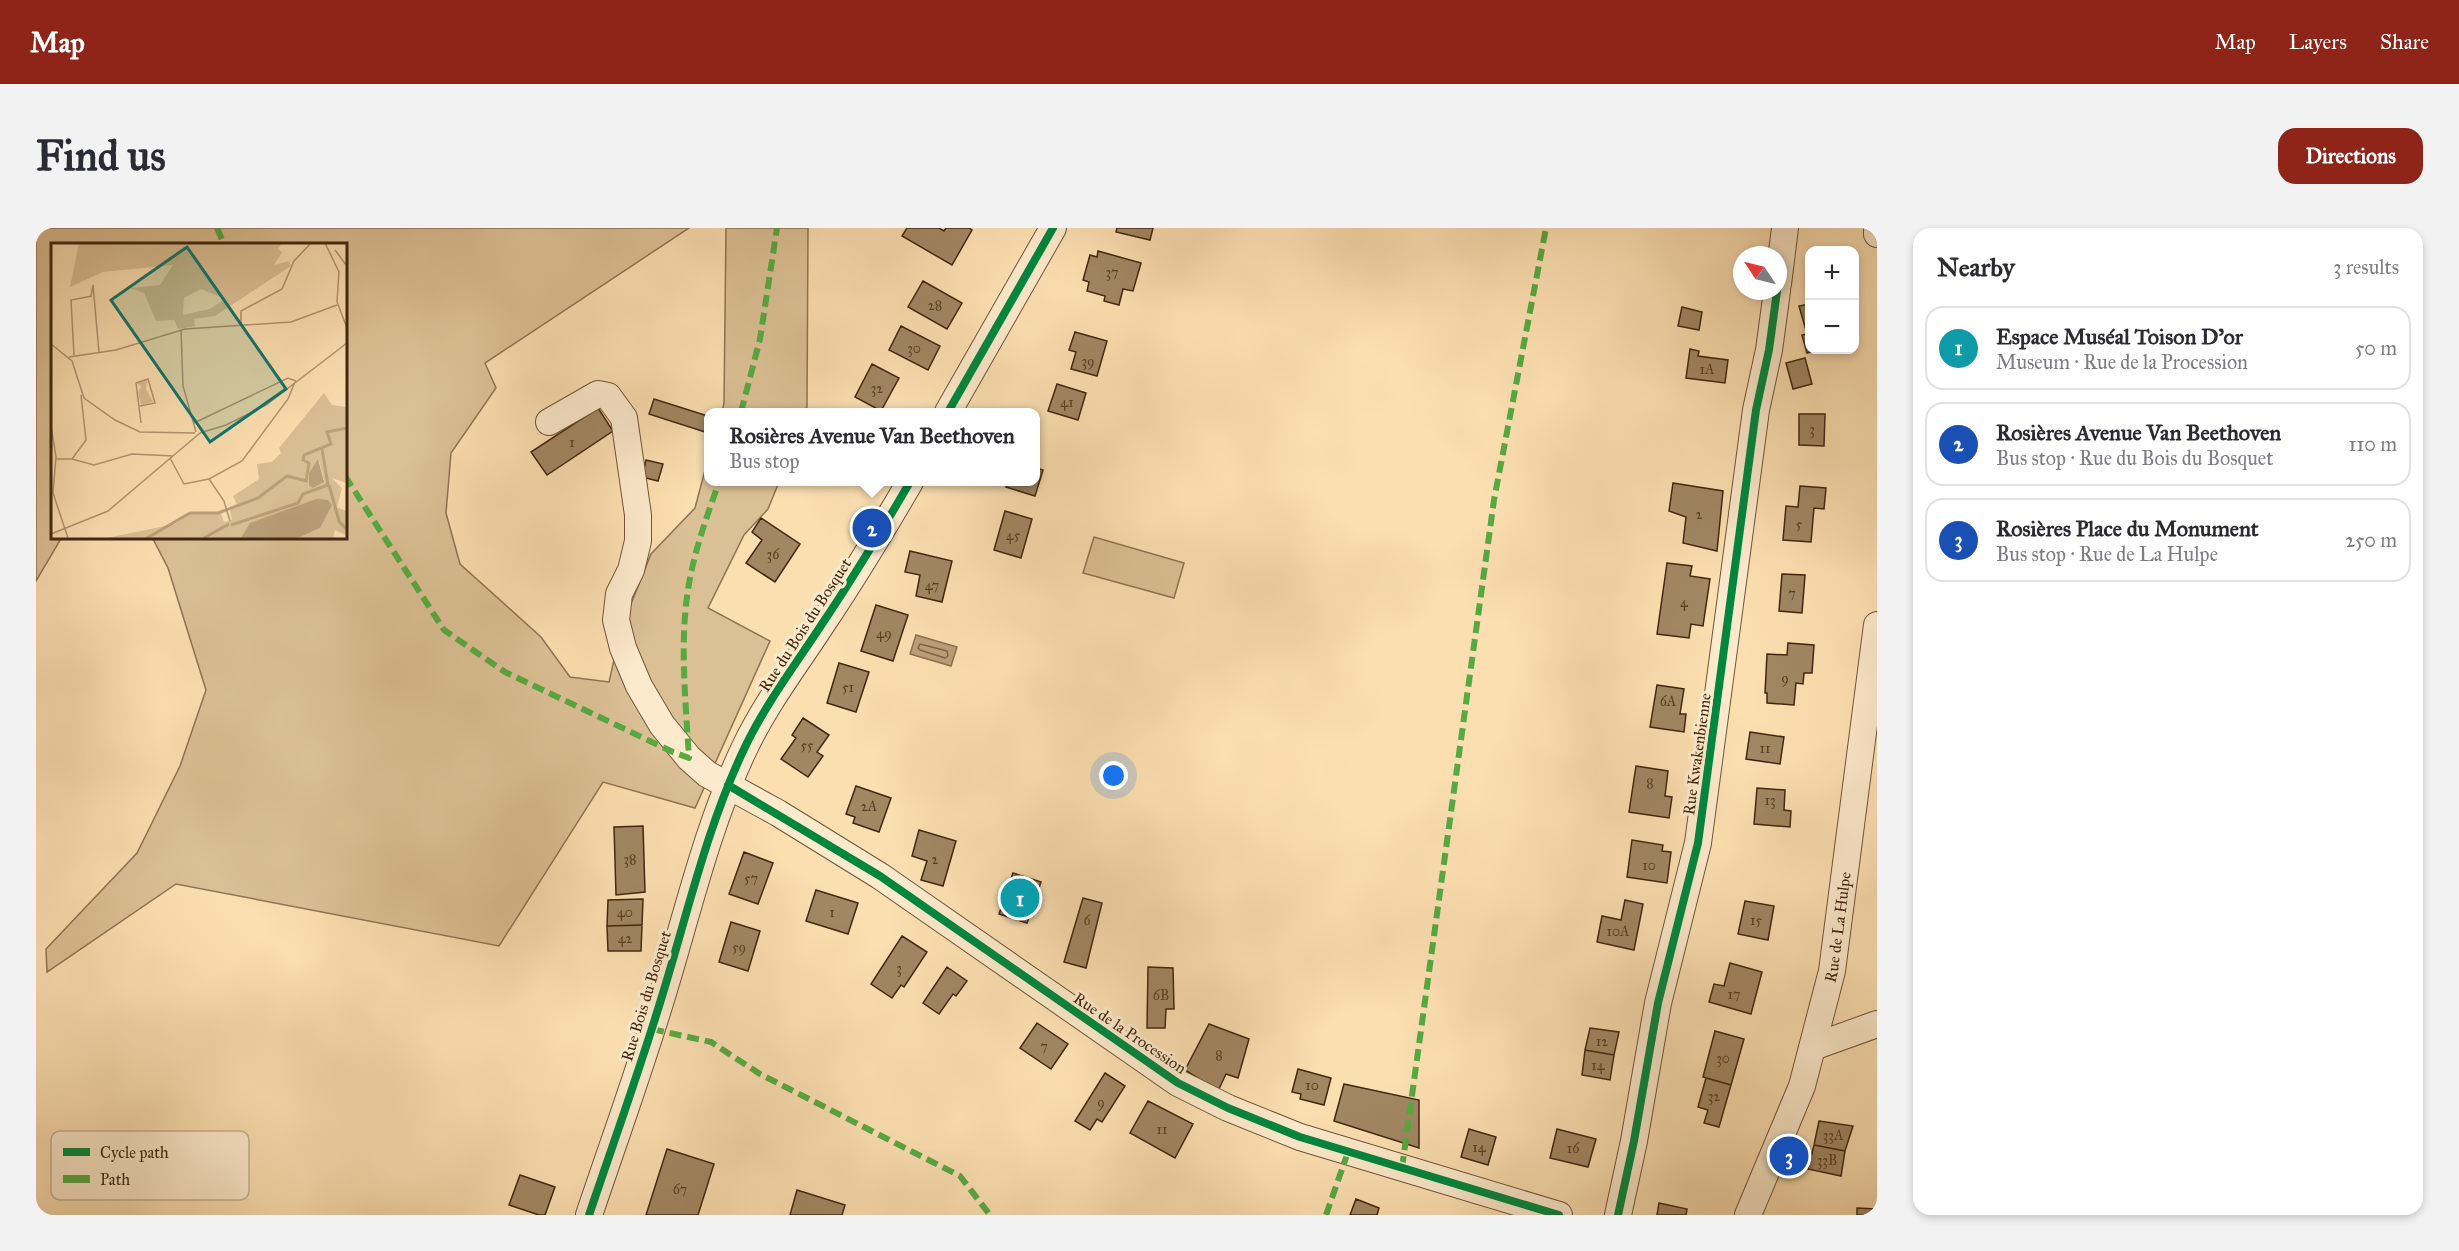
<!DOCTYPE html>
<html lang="en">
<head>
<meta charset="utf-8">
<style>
  :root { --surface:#fff; --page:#f2f2f3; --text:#2b2b33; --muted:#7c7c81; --line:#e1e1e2; --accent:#8f2418 }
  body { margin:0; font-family:"IM FELL Great Primer",serif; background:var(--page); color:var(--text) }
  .controls { position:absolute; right:18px; top:18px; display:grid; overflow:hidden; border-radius:12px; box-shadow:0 3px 9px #0003 }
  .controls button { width:54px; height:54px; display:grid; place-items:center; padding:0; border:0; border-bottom:2px solid var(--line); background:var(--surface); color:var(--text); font:30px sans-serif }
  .compass { position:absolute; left:1697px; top:18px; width:54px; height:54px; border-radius:50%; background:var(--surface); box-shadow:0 3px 9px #0003; rotate:305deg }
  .you { position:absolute; left:1078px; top:548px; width:21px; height:21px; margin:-15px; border:4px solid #fff; border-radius:50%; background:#1a73e8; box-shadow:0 0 0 9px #1a73e833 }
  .badge { display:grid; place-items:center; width:39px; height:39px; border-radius:50%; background:var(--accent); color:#fff; font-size:20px; font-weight:700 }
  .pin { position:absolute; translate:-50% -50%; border:3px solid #fff; box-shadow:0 2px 6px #0006 }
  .popup { position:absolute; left:668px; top:180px; width:336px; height:78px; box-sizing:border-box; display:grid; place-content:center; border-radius:12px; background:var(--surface); filter:drop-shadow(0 2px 4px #0005); font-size:20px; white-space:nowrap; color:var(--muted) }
  .popup b { font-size:22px; color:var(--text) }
  .popup::after { content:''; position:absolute; left:50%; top:100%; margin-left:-12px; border:12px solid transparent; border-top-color:var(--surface) }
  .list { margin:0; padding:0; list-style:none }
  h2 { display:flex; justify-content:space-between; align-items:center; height:78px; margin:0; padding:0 24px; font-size:26px }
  h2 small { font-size:20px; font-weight:400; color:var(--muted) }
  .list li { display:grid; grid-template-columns:39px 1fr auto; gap:18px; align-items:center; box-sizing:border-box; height:84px; margin:0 12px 12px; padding:0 12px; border:2px solid var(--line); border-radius:18px }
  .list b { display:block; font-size:22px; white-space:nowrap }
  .list p { margin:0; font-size:20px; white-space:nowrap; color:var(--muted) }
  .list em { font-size:20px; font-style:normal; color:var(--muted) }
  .map { position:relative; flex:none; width:1841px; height:987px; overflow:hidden; border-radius:18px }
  header { display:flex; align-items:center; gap:36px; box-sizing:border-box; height:84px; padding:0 30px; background:var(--accent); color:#fff }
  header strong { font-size:28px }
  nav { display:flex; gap:33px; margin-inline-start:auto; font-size:21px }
  .intro { display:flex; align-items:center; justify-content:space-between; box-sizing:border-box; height:144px; padding:0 36px }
  h1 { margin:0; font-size:42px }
  .button { padding:15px 27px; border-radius:18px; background:var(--accent); color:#fff; font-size:21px; font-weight:700 }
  main { display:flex; gap:36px; padding:0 36px }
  aside { flex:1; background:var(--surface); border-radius:18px; box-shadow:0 3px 9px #0003 }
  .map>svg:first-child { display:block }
</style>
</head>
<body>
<header>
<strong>Map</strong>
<nav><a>Map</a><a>Layers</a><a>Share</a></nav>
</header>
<div class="intro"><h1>Find us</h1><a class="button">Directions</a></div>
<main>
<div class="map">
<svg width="1841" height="987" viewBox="0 0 1841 987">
  <rect width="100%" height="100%" fill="#fcdfb1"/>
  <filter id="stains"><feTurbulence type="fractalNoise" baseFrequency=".00333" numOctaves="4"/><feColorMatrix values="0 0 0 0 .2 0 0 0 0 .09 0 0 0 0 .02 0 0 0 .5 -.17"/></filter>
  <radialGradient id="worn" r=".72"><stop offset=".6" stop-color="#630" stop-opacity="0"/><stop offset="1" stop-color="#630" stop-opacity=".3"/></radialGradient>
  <!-- green -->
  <path fill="#dcc095" stroke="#8e7452" stroke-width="1.5" d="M0,0H653L449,135L460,160L415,225L410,285L424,336L505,409L534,449L573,454L585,401L615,326L659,280L672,231V254H743L732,281L708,307L672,380L734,413L659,580L567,554L463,718L140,656L11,744L10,721L101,625L144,538L170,462L132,340L116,309H309V16H16V309H26L0,353Z
    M690,0H772L771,179L768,184H686L688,175Z
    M1058,309L1148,335L1138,370L1047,345Z"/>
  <!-- water -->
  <path fill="#bca07a" stroke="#8b704f" stroke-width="1.5" d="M880,407L921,419L915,438L874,426Z"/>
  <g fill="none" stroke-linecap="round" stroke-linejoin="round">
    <!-- shore -->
    <path stroke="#7e6444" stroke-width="1.5" d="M884,416L911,423L912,428L909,430L884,422L882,420Z"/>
  </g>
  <!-- building -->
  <path fill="#a28763" stroke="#41270f" stroke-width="1.5" d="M871,0H903L908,3L910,0H933L936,2L916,37L866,8Z
    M1081,0H1117L1114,12L1080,4Z
    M1062,23L1105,35L1097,63L1087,61L1083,77L1068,73L1069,68L1051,63L1053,54L1047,52L1054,27L1061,29Z
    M887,53L926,75L911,101L872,79Z
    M1774,76V122H1782L1771,125L1766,107L1771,106L1763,78Z
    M1646,79L1666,84L1663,102L1642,98Z
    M865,98L904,118L892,142L853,122Z
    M1039,104L1071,113L1061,148L1035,141L1040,124L1033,122Z
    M1654,121L1663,123L1662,128L1692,132L1689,155L1650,150Z
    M1769,130L1776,156L1757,161L1750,135Z
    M836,136L863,150L845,183L819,169Z
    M1021,156L1050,165L1042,192L1012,183Z
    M618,171L672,188V205L613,186Z
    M562,180L577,203L511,247L495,224Z
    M1763,186H1789L1788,218L1763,217Z
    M610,232L627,236L622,253L606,249Z
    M1000,240L1007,242L999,268L970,259L972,254H1000Z
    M1637,255L1687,263L1681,323L1647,315L1650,289L1633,283Z
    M1764,258L1790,260L1788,281L1778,280L1775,314L1747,312L1750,278L1762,279Z
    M969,283L996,291L985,330L958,322Z
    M725,290L764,316L739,354L710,335L726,312L716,304Z
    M874,323L916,333L906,374L880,368L884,347L869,344Z
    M1631,335L1656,338L1654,348L1674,351L1667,398L1655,396L1653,410L1621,406Z
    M1746,346L1769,347L1766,385L1743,383Z
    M840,377L872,387L857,433L825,423Z
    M1752,415L1778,417L1776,445H1768L1767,456L1760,455L1758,477L1731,475V465H1729L1731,426L1751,427Z
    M803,435L833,444L820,484L791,475Z
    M1621,457L1648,461L1644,486H1650L1648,504L1614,499Z
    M767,490L793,507L781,524L787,528L772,549L745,531L760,510L756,507Z
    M1714,504L1748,509L1744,536L1710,531Z
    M1600,538L1632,543L1629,568L1636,569L1633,590L1593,584Z
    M820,558L855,570L843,604L817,595L819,589L810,586Z
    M1721,560L1749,562L1748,582L1755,583L1754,599L1718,596Z
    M607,598L609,664L580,667L578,599Z
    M883,602L920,613L907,658L885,652L891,633L876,628Z
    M1596,612L1627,617L1626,623L1635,624L1631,655L1591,649Z
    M708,624L737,635L722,676L693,666Z
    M977,645L1005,654L991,695L963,686Z
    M780,662L822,675L812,706L770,693Z
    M1047,670L1066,675L1050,740L1028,734Z
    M607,671L606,697L571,698L572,672Z
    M1589,672L1607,676L1598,722L1561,714L1566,688L1585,692Z
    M1709,673L1738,678L1732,712L1702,706Z
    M695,694L724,703L712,743L683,734Z
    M606,697L605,723H572L571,698Z
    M866,708L891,724L868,759L865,757L856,770L835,756Z
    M1694,735L1726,744L1715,786L1673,774L1678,756L1688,758Z
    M911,739L931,753L920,768L917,766L903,786L887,775Z
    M1112,739L1137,740L1138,781H1130L1129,800H1111Z
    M1001,795L1032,816L1015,841L984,820Z
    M1173,796L1213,811L1202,850L1190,846L1182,863L1149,842Z
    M1554,800L1583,804L1578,827L1549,822Z
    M1679,803L1708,811L1695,857L1667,849Z
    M1549,822L1578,827L1574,852L1546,847Z
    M1262,841L1295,850L1288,877L1264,871L1265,866L1256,864Z
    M1069,845L1089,858L1066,894L1061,891L1054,902L1039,893Z
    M1670,850L1695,857L1683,899L1668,895L1672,882L1662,879Z
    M1308,856L1383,872V920L1298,893Z
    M1112,873L1157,896L1139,930L1094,905Z
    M1783,893L1817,898L1809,923L1778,917Z
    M1433,901L1460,909L1452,937L1425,929Z
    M1521,901L1560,911L1552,939L1514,930Z
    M1778,917L1809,923L1805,948L1772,941Z
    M631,921L678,936L662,987H610Z
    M484,947L519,959L509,987H503L473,977Z
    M761,962L809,977L806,987H754Z
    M1320,971L1343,980L1341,987H1314Z
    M1623,975L1651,981L1650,987H1621Z
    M1821,980L1841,981V987H1821Z"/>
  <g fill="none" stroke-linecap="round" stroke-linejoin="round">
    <defs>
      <g id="minor">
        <path d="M1841,0V6"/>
        <path d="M1742,56L1749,0"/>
        <path d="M912,184L1017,0"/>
        <path d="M513,194L562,166L572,168L588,190L602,287V313L595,342L583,366L580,392L587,420L603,458L626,497L653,530L671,546L742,585L844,648L1142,855L1192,880L1264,909L1523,987"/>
        <path d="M1777,819L1841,796"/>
        <path d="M553,987C579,910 607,833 630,755C654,675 673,594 709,519C730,475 760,436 786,396C817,350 846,302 874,254"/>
        <path d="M1582,987L1598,913L1622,775L1662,615L1720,182L1733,122L1741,63"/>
        <path id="s1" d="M1712,987L1766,858L1796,743L1841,397"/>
      </g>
    </defs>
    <!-- minor casing -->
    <use href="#minor" stroke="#705538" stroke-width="28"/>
    <!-- minor -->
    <use href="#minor" stroke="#fdeacc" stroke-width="26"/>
    <!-- quiet -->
    <path stroke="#56aa41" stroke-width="6" stroke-dasharray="12 6" stroke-linecap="butt" d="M181,0L188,16
      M705,184L724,111L741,0
      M309,248L408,402L469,444L637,524L653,530C650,478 644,421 651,369C656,329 670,291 683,254
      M616,801L675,814L724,846L924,948L954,987
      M1366,940L1458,272L1510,0
      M1290,987L1312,924"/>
    <defs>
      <path id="cycleway" d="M912,184L1017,0
        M692,557L844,648L1142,855L1192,880L1264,909L1523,987
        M553,987C579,910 607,833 630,755C654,675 673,594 709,519C730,475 760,436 786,396C817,350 846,302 874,254
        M1582,987L1598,913L1622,775L1662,615L1720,182L1733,122L1741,63"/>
    </defs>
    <!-- cycleway casing -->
    <use href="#cycleway" stroke="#fdeacc" stroke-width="11"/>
    <!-- cycleway -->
    <use href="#cycleway" stroke="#00873e" stroke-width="8"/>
  </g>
  <g text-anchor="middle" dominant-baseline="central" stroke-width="6" stroke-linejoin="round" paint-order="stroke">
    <!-- number labels -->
    <g font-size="14" fill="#593f24">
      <text x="1076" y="44">37</text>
      <text x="899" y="77">28</text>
      <text x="878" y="120">30</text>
      <text x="1052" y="133">39</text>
      <text x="1671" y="141">1A</text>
      <text x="841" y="160">32</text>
      <text x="1031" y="174">41</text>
      <text x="1776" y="201">3</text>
      <text x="536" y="214">1</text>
      <text x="1663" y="286">2</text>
      <text x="1763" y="296">5</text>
      <text x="977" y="307">45</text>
      <text x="737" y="326">36</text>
      <text x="896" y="357">47</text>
      <text x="1756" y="365">7</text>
      <text x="1648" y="374">4</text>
      <text x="848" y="405">49</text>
      <text x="1749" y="450">9</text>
      <text x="812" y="459">51</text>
      <text x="1632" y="473">6A</text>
      <text x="771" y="517">55</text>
      <text x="1729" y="520">11</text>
      <text x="1614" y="555">8</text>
      <text x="1734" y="572">13</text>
      <text x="833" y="578">2A</text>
      <text x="594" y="631">38</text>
      <text x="899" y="631">2</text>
      <text x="1613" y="637">10</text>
      <text x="715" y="650">57</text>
      <text x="589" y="684">40</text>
      <text x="796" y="684">1</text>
      <text x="1051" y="692">6</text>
      <text x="1720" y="692">15</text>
      <text x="1582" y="703">10A</text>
      <text x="589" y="710">42</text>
      <text x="703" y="719">59</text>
      <text x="863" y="740">3</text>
      <text x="1698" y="766">17</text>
      <text x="1125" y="767">6B</text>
      <text x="1566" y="813">12</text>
      <text x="1008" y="818">7</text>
      <text x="1183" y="827">8</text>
      <text x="1687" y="830">30</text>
      <text x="1562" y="837">14</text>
      <text x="1276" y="857">10</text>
      <text x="1678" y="868">32</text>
      <text x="1065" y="874">9</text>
      <text x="1126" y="901">11</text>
      <text x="1797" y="907">33A</text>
      <text x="1443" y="919">14</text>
      <text x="1537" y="920">16</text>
      <text x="1791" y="932">33B</text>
      <text x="644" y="961">67</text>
    </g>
    <!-- street labels -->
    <g font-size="16" fill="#41270f" stroke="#fdeacc">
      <text transform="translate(769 397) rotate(-57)">Rue du Bois du Bosquet</text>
      <text transform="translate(1661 526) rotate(-82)">Rue Kwakenbienne</text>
      <text stroke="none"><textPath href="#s1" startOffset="303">Rue de La Hulpe</textPath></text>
      <text transform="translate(610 768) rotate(-73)">Rue Bois du Bosquet</text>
      <text transform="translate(1094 805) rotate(34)">Rue de la Procession</text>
    </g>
  </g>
  <!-- overview -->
  <g transform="translate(15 15)">
    <rect width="296" height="296" fill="#fcdfb1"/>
    <path d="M28,0H231L227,6L231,9L223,22L238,18L240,23L164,73L143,76L144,83L127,86L123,77L105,78L93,50L79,45L109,42L122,22L52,29L19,44ZM150,46L174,56L159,66L132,72L133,55ZM96,137L95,146L102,159L90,162L87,149L90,144L86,140ZM273,150L281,162L295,164V240L281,235L291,245L286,264L295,268V292L284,287L282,295H247L269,285L190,295H56L124,281L140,270H170L173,279L181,277L179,267L187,264L182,253L208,236L206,221L221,219L230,210L228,205ZM268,218L273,237L258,242V233Z" fill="#dcc095" fill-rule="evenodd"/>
    <path d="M267,216L273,239L262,245L258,242V230ZM265,256L277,257L281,262L269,285L247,295H190L199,280Z" fill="#bca07a"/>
    <path fill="none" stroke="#bca07a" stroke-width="3" d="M278,242L288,278L296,287M180,282L247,260L252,251L277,242L271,206M96,295L139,270H167L207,255L236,233L255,238L258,220L252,217L253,212L280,201L276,189L296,185M153,295L178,281"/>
    <path fill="none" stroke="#b19570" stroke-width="1.5" d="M274,0L288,29M284,7L296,23M288,28L286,59L296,85M40,53L42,42L48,109M190,82V68L231,46L243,18L260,0M130,87L132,143L145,189M0,101L21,118L33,155L64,177L89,189L144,190M23,112L20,57L41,53M18,114L65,107L134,86L240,79L286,62M89,163L104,160L97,136L85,140L90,180M143,180L237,135L245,138M0,183L5,214L2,250L17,295M149,190L175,182L215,162L296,100M119,215L133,241L158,236L191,218L237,156L244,139M5,216H21L35,197L30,152M21,216L43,222L81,211L122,213M158,236L173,258L179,278M0,291L57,268L149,190"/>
    <path fill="#0f766e" fill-opacity="0.15" stroke="#0f766e" stroke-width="3" d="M136,4L235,146L159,199L60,57Z"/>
    <rect width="296" height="296" fill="none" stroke="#41270f" stroke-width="3"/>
  </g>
  <!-- legend -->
  <rect x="15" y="903" width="198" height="69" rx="9" fill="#fdeacc" stroke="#c5b093" stroke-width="1.5"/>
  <rect x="27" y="920" width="27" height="8" fill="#00873e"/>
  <rect x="27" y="947" width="27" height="8" fill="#56aa41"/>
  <g font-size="16" fill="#41270f">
    <text x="64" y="930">Cycle path</text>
    <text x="64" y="957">Path</text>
  </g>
  <rect width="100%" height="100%" filter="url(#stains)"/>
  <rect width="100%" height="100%" fill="url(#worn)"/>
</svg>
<div class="controls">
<button>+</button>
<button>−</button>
</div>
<svg class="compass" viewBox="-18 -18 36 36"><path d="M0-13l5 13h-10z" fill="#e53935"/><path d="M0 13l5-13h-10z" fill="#7c7c81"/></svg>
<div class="you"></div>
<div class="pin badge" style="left:984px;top:670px;background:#0f9aa8">1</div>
<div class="pin badge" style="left:836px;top:300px;background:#1a4fb4">2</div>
<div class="popup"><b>Rosières Avenue Van Beethoven</b>Bus stop</div>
<div class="pin badge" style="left:1753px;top:928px;background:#1a4fb4">3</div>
</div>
<aside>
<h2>Nearby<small>3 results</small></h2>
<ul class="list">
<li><span class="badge" style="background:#0f9aa8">1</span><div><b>Espace Muséal Toison D'or</b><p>Museum · Rue de la Procession</p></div><em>50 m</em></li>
<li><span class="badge" style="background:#1a4fb4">2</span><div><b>Rosières Avenue Van Beethoven</b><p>Bus stop · Rue du Bois du Bosquet</p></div><em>110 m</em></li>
<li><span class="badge" style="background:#1a4fb4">3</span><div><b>Rosières Place du Monument</b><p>Bus stop · Rue de La Hulpe</p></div><em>250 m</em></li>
</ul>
</aside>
</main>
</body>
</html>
